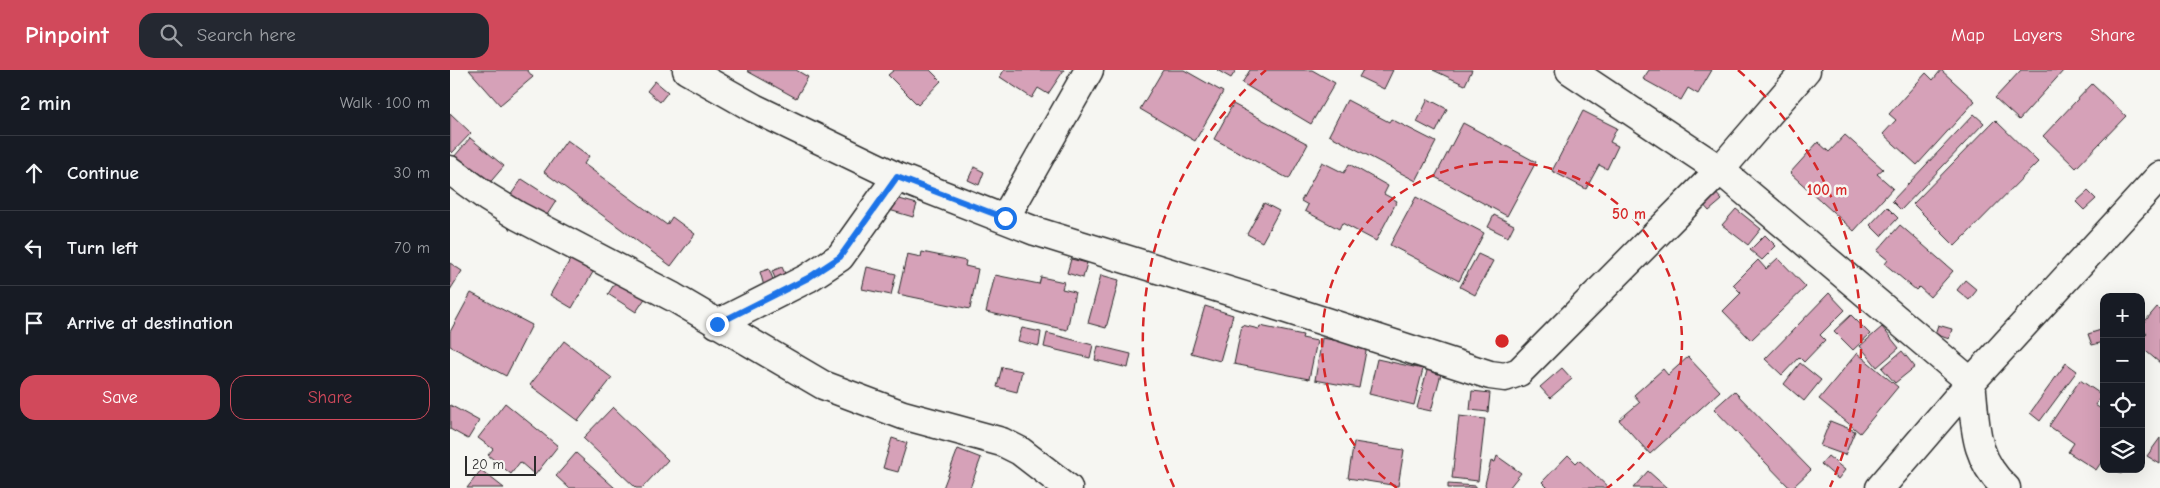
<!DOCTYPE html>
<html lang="en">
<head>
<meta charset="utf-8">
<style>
  :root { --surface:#171b24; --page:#242831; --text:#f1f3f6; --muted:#9ea1a6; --line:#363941; --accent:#d1495b }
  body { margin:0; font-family:"Comic Neue",sans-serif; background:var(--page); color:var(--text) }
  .controls { position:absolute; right:15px; bottom:15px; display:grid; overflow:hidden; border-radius:10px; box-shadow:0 5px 20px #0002 }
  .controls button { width:45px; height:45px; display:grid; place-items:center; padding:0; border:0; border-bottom:1px solid var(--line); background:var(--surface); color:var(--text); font:25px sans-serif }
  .scale { position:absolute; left:15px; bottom:12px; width:71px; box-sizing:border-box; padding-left:5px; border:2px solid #2b2b2b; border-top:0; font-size:14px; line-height:18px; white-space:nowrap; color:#2b2b2b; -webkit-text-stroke:4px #f6f6f2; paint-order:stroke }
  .stop { position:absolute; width:15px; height:15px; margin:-11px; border:4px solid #1a73e8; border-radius:50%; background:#fff }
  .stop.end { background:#1a73e8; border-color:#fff; box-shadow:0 1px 5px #0008 }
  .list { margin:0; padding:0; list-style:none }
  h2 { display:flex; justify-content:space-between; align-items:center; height:65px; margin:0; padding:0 20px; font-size:21px }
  h2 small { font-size:16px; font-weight:400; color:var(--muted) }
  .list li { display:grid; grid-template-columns:32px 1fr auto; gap:15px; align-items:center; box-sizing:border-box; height:75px; padding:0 20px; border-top:1px solid var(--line) }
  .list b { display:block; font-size:19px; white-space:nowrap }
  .list em { font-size:16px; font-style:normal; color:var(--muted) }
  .actions { display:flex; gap:10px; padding:15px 20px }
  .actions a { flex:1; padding:11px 0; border:1px solid var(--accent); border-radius:15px; text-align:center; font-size:18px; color:var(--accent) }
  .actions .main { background:var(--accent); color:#fff }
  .icon { flex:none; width:28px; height:28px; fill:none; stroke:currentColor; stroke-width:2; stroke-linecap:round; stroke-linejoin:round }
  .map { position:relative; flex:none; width:1710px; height:418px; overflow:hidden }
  header { display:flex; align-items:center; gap:30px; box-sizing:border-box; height:70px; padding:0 25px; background:var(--accent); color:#fff }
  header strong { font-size:24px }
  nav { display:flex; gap:28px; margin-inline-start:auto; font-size:18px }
  .search { width:350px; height:45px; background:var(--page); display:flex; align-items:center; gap:12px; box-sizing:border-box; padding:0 18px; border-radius:15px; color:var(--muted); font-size:19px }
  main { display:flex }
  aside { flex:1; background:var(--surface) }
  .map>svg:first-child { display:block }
</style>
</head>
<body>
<header>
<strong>Pinpoint</strong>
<div class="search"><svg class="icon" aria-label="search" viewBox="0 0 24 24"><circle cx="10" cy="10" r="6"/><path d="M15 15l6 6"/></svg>Search here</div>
<nav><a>Map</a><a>Layers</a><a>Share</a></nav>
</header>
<main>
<aside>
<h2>2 min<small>Walk · 100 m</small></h2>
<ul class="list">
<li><svg class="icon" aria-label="ahead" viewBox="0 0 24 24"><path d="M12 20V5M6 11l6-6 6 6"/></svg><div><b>Continue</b></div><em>30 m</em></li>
<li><svg class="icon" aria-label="left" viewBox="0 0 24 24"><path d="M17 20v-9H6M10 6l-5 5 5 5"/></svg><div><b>Turn left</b></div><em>70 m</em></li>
<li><svg class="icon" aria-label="arrive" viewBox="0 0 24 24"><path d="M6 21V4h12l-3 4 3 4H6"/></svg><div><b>Arrive at destination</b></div></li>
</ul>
<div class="actions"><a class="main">Save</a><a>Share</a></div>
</aside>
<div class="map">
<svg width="1710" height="418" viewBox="0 0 1710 418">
  <rect width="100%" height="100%" fill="#f6f6f2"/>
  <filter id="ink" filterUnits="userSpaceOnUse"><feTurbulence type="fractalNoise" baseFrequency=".02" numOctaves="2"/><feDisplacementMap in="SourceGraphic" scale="10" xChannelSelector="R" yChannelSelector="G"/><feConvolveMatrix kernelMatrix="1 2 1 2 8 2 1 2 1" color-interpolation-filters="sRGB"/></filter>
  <g filter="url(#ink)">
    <!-- building -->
    <path fill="#d6a1b8" stroke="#2b2b2b" d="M19,0H77L83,7L50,35Z
      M298,0H346L358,7L346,28L297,1Z
      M444,0H480L491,11L468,35L438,5Z
      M554,0H614L598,24L588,18L582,28L550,7Z
      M713,0H734L773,22L745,71L690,39Z
      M767,0H786L781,8Z
      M800,0H862L885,13L861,54L792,13Z
      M913,0H943L934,19L909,7Z
      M983,0H1022L1015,15Z
      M1199,0H1262L1248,24L1238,18L1231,30L1193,9Z
      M1491,0L1525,31L1467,95L1433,64L1446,50L1439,44L1476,3L1483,10Z
      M1571,0H1614L1569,50L1545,28Z
      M205,11L218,22L210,32L197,21Z
      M1642,14L1676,46L1626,98L1593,66Z
      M978,29L997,39L986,62L967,52Z
      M897,30L939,52L941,49L986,72L966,111L879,65Z
      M783,34L858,74L839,109L764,69Z
      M1133,41L1167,58L1160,72L1168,76L1157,99L1149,95L1136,119L1102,101Z
      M0,43L21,63L2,83L0,81Z
      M1524,44L1534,53L1451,140L1442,131Z
      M1545,50L1588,92L1505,176L1463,134Z
      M1013,53L1086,92L1057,146L985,107Z
      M1395,65L1433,99L1427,104L1443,118L1404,161L1340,103L1368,72L1379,82Z
      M20,68L54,96L37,116L4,87Z
      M117,70L139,86L134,94L217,155L222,147L245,164L221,196L94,102Z
      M872,92L894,103L899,94L938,116L934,124L947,131L926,171L892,153L889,159L855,141L858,135L851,131Z
      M524,97L534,102L529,115L518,110Z
      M72,109L106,131L95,148L60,126Z
      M1264,121L1272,130L1259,141L1251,132Z
      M1638,121L1646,129L1634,140L1626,132Z
      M966,127L1034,163L1009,211L940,175Z
      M446,128L467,134L463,147L439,140Z
      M814,133L829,141L812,172L797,164Z
      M1437,137L1448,148L1431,166L1420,155Z
      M1286,139L1311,159L1298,175L1272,155Z
      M1044,145L1064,155L1058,167L1038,157Z
      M1450,155L1503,201L1480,227L1469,217L1466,220L1435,194L1438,190L1427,181Z
      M1315,165L1326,176L1312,190L1300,180Z
      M472,182L516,191L515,196L528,199L520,239L448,224L457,184L471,187Z
      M124,183L146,197L122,238L100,225Z
      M1028,184L1043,191L1025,225L1010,217Z
      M1328,188L1356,217L1301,270L1273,241L1291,223L1283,215L1308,190L1316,199Z
      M621,189L637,193L633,208L617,203Z
      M0,193L12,201L0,220Z
      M332,197L337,208L327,213L322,201Z
      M417,197L446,204L441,225L412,219Z
      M319,199L324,212L314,216L310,202Z
      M170,205L198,224L186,242L158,224Z
      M545,205L589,214L591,207L614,212L612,219L625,222L617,260L536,242Z
      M651,205L669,210L656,258L638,253Z
      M1515,210L1527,220L1519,230L1507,220Z
      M21,223L82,255L56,306L0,276V262Z
      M1379,223L1395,240L1370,265L1375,270L1354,292L1349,287L1332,305L1315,289Z
      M755,236L783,245L770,291L741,283Z
      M1707,237L1710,240V293L1691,277V270L1697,263L1691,256Z
      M1401,245L1420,264L1403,280L1384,261Z
      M792,255L809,259L810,256L853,265L852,268L867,271L859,309L784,294Z
      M1488,255L1502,259L1499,269L1485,264Z
      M1432,257L1449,278L1427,297L1410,276Z
      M572,258L591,262L589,276L568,271Z
      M1654,259V272L1642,275L1638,264Z
      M597,263L643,275L640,288L594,277Z
      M872,268L917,276L909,318L865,310Z
      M114,271L162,308L128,351L80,315Z
      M648,276L681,284L678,298L645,290Z
      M1452,281L1465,297L1445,313L1432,298Z
      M1407,283L1448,317L1410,363L1369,329Z
      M1238,287L1270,321L1200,384L1169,350L1190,332L1184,325L1213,299L1218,305Z
      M927,289L973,299L964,335L919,324Z
      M1350,293L1371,310L1354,331L1334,314Z
      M1616,293L1627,301L1590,351L1580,343Z
      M552,297L572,301L567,322L547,317Z
      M978,297L992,300L981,341L967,338Z
      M1112,298L1122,309L1100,328L1090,317Z
      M1630,310L1652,325L1645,335L1654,341V392L1652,391L1646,400L1618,382L1624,373L1599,356Z
      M1022,321L1040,323L1038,342L1020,340Z
      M1284,321L1361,400L1342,418H1340L1264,339Z
      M55,333L108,376L85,405L70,392L61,404L38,385L43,379L28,368Z
      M0,335L29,351L18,369L0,359Z
      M163,337L218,390L192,418H186L133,368Z
      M1009,346L1035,349L1028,411L1002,408Z
      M1380,351L1405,361L1395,385L1370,376Z
      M442,368L457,373L448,402L433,398Z
      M1710,368V394L1697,386Z
      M904,372L954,380L948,416L898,408Z
      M508,379L531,388L520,418H493Z
      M126,383L165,418H119L106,406Z
      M1118,385L1126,393L1129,390L1159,418H1098L1092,412Z
      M1047,386L1071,403L1059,418H1036L1035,414L1041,391L1045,392Z
      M1378,386L1395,400L1388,409L1371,394Z
      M1664,399H1675L1671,404Z
      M31,400L54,418H17Z
      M1198,401L1217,418H1183Z
      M998,414L1026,416V418H998Z"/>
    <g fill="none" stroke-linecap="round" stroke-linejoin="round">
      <defs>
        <path id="minor" d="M237,0L304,38L447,107L585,161L830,237L1040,305L1055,307L1069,302L1270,100L1356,0
          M1120,0L1270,100L1521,312C1526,353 1522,387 1556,418
          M0,100L37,127L68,146L223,227L373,315L453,345L552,372L570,381L618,418
          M555,148L639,0
          M267,254L358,208L390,187L447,107
          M1430,418L1521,312L1710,106"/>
      </defs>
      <!-- minor casing -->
      <use href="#minor" stroke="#2b2b2b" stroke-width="31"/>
      <!-- minor -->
      <use href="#minor" stroke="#f6f6f2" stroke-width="28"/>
    </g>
  </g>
  <g fill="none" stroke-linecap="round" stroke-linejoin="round" filter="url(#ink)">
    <!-- route -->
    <path stroke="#1a73e8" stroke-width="6" d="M267,254L358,208L390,187L447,107L555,148"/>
  </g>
  <!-- distance rings -->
  <g fill="none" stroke="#d62828" stroke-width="2.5" stroke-dasharray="9 6">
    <path d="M947 418A180 180 0 1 1 1157 418"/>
    <path d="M724 417A359 359 0 0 1 816 0M1288 0A359 359 0 0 1 1380 417"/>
  </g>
  <circle cx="1052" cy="271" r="8" fill="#d62828" stroke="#f6f6f2" stroke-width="2.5"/>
  <g font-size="15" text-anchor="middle" font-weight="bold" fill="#d62828" stroke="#f6f6f2" stroke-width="5" stroke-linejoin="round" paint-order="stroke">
    <text x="1377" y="125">100 m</text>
    <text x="1179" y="149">50 m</text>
  </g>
</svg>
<div class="controls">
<button>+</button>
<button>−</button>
<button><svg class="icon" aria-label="locate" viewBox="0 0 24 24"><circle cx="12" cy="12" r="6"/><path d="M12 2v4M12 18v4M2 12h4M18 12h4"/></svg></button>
<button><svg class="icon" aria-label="layers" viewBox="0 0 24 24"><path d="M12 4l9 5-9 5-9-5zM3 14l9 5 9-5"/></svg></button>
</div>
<div class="scale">20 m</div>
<div class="stop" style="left:555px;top:148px"></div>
<div class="stop end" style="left:267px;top:254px"></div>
</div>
</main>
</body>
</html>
